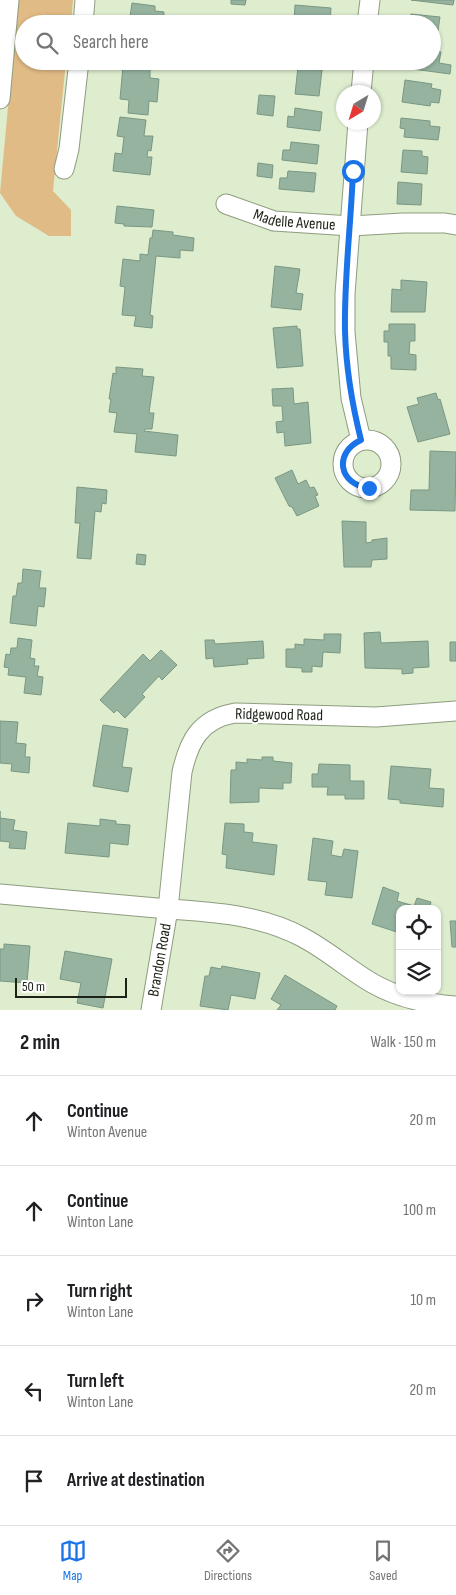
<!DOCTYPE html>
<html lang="en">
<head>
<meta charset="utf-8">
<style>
  :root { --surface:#fff; --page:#f6f6f6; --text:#202124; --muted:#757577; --line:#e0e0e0; --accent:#1a73e8 }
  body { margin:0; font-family:"Sofia Sans Condensed",sans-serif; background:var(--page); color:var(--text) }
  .controls { position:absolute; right:15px; bottom:15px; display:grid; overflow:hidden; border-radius:10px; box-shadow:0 1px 4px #0004 }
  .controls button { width:45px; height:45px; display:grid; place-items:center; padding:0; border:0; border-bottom:1px solid var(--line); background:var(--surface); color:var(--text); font:25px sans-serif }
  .compass { position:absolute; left:336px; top:85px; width:45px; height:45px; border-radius:50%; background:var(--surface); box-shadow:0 1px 4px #0004; rotate:218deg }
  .scale { position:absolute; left:15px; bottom:12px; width:112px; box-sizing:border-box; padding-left:5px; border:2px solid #1d2217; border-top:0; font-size:14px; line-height:18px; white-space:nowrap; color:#1d2217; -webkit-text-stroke:4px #fff; paint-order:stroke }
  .stop { position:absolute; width:15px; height:15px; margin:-11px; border:4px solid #1a73e8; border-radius:50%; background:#fff }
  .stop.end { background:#1a73e8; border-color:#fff; box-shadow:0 1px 5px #0008 }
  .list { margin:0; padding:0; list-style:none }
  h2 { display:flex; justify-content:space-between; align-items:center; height:65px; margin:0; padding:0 20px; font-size:21px }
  h2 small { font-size:16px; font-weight:400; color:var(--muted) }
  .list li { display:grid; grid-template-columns:32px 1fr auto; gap:15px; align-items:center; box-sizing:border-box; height:90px; padding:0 20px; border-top:1px solid var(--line) }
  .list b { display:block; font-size:19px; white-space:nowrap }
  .list p { margin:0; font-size:16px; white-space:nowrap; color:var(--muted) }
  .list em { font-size:16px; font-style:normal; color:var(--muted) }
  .icon { flex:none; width:28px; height:28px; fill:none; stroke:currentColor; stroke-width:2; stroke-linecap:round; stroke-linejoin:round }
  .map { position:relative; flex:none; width:456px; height:1010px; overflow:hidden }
  .search { position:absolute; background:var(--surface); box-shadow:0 1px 4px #0004; left:15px; right:15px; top:15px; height:55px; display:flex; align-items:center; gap:12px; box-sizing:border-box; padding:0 18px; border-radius:28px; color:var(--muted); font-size:19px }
  .sheet { height:515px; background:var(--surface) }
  nav { display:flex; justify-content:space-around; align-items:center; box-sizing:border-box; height:70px; border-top:1px solid var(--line); background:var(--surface); font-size:14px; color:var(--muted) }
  nav a { display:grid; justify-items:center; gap:2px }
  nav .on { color:var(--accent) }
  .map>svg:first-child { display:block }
</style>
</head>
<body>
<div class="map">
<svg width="456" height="1010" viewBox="0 0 456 1010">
  <rect width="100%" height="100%" fill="#ddedce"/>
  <!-- green -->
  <path fill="#e1bb86" d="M18,0H73L71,24H24V61H66L53,191L71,210V236H49L16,216L0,193Z"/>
  <!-- building -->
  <path fill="#95b39e" stroke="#7a9783" d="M231,0H246L245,5L231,4Z
    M411,0H454L453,5Z
    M132,3L155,6V11L164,12L163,24H129Z
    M295,5L331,8L330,24H301V22H294Z
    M411,14L440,17L437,37L432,36V24H410Z
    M432,51L441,52L439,63L451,65L450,74L405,68L406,61H432Z
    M123,66L150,68V78L159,79L157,102L149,101L148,115L128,113L129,100L120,99Z
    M298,67L322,70L319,96L295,94Z
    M405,80L432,84L431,88L441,90L439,103L431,102L430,106L402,102Z
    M259,95L275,96L273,116L257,114Z
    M295,108L322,112L320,131L287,127L288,116L294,117Z
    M120,117L146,120L144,136H153L151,151L148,150L147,157H152L150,175L113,171L115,153L122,154L124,137L117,136Z
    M401,118L430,121V126L440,127L438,140L404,137L405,129L400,128Z
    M291,142L319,145L317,164L282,160L283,150H290Z
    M403,150L422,151V156L428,157L427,174L401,172Z
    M258,163L273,165L272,178L257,176Z
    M288,171L316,173L314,192L279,189L280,178H287Z
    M398,182L422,184L421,205L397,204Z
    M117,206L154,210L152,227L124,226V224L115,223Z
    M153,230L173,232V235L194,238L193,251L180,250V258L156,256L150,315L153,316L152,328L134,326L136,316L122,315L125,287L120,286L123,259L140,261V254L148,255L150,238H152Z
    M275,266L300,269L296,293L303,294L301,310L271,307Z
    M401,280L427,282L425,312H391L392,289L401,290Z
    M389,324H415V341H410L409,354L416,355V370L391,369V356H388V342H384V331H389Z
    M297,326V329H300L303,366L277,368L273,328Z
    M116,367L143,369L142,376L154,377L149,413H154L152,429H145L144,431L178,435L176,456L135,452L137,434L114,432L117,413L109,412L111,399H109L113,373L116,374Z
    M293,388L294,404L308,402L311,443L285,446L284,432L277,433L276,422L283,421L282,406H273L272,389Z
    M436,393L438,400L440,399L450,434L418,442L407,407L419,404L417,398Z
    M430,451L456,452L455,511L410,510L411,490H429Z
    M292,470L298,484L306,480L310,488L314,487L318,495L315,496L319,506L297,516L292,507L289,506L275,478Z
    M77,487L107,490L106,504L102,503L101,512L95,511L91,559L77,558L80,523H75Z
    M342,521L366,522V543L372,542V540L387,538V559L372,560L371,567H344Z
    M137,554L146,555L145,565L136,564Z
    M23,569L41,571L39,588H46L44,607L38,606L36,626L10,623L13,596H16L18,583H22Z
    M380,632L381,643L428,641L429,667L413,668V673L402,674V669L365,668L364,633Z
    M324,634H341L340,653L323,652L322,667L312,666V672H302V668L286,667V649H295V644L304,645V639L324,640Z
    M18,638L32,640L30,658L35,659L34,666H39L37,676L43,677L41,695L24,693L26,677L8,675L9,668L4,667L6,654L10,655L11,648H17Z
    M205,640H214L215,644L263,641L264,658L247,659L248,664L214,667L213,658L206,659Z
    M450,642H456V661H450Z
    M161,650L177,665L162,680L159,676L142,694L145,697L125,718L117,710L114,713L100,700L143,654L150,661Z
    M0,721L18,722L16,743L26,744L25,757H30L29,773L11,771L12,764L0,763Z
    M103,725L128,729L122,767L132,768L128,792L93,786Z
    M262,757H273V761L292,763L291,783H283V789L259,788V802L230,803L231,770H236V762L247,763V759L262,760Z
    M319,764L350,765V781H364V799H345V795H327L328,787H312V774H318Z
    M391,766L431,769L429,788L444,789L443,807L400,803V800L388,799Z
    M0,811V818L15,820L13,830L27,832L25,849L9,848L10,842L0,841Z
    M100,819L116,821V824L130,825L128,845L110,843L109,857L65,853L68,823L100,826Z
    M225,823L244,824V832L253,833L252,842L277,845L274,875L226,868L227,855L222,854Z
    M313,838L333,841L331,855L342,857L344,849L358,851L352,898L325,895L327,882L308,880Z
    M383,887L399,893L397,901L414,906L417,898L431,902L429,909H400V933L372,924Z
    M450,921H456V947H452Z
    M4,944L30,946L27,983L0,981V949H4Z
    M65,951L112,959L103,1008L77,1003L81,983L60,979Z
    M222,966L260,973L255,999L231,995L228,1010L200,1006L205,976H209L211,967L221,969Z
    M285,975L337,1006L335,1010H277L281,1005L271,999Z"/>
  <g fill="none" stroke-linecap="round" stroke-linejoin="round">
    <defs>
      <g id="minor">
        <path d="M83,24L85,0"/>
        <path d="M367,24L370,0"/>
        <path d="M361,92L364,61"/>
        <path d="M0,99L9,0"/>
        <path d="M358,122L345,294V332L351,398L361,440"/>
        <path d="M64,169L69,149L79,61"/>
        <path id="s1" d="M226,204L274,221L351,226L403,223H445L456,225"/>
        <circle cx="367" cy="464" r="24"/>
        <path d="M456,711L376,717L235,713C200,719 189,741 182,772L168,909C214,912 261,915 302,937C327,950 348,969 372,983C398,998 426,1004 456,1006"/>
        <path d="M0,894L168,909L151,1010"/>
      </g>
    </defs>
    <!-- minor casing -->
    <use href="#minor" stroke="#8e9c7f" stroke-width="21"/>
    <!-- minor -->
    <use href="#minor" stroke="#fff" stroke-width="19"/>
  </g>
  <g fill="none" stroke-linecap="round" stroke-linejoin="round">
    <!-- route -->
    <path stroke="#1a73e8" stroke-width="6" d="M353,171C351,224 344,277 345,331C346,368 352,404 361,440C333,453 339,485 369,488"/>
  </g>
  <g text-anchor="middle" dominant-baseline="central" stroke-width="4" stroke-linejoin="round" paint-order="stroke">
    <!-- street labels -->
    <g font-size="16" fill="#1d2217" stroke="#fff">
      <text stroke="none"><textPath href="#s1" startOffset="71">Madelle Avenue</textPath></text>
      <text transform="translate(279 715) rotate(1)">Ridgewood Road</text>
      <text transform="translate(160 960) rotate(-80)">Brandon Road</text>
    </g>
  </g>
</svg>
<div class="controls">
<button><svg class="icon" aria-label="locate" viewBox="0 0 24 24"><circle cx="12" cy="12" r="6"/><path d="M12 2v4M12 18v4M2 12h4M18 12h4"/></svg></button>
<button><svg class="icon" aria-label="layers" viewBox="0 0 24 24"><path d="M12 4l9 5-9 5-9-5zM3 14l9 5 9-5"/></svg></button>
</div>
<svg class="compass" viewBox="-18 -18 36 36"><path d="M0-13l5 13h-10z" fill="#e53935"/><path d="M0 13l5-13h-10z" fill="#757577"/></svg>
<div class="scale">50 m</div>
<div class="stop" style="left:353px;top:171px"></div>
<div class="stop end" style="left:369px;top:488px"></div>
<div class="search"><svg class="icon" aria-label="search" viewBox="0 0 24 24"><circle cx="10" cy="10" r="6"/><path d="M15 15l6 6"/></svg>Search here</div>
</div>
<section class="sheet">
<h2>2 min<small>Walk · 150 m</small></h2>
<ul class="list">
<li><svg class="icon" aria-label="ahead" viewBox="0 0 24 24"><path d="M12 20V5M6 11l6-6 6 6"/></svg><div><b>Continue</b><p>Winton Avenue</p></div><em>20 m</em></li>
<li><svg class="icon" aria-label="ahead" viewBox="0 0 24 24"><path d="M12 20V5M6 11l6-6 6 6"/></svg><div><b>Continue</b><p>Winton Lane</p></div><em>100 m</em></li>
<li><svg class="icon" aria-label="right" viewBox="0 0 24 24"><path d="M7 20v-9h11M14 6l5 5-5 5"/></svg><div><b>Turn right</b><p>Winton Lane</p></div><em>10 m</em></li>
<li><svg class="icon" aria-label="left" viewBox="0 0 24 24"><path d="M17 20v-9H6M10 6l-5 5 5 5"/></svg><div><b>Turn left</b><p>Winton Lane</p></div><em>20 m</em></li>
<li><svg class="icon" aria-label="arrive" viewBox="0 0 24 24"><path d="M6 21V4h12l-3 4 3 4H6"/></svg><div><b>Arrive at destination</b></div></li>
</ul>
</section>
<nav>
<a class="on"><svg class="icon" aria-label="map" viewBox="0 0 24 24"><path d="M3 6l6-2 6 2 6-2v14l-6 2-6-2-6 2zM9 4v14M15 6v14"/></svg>Map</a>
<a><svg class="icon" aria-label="directions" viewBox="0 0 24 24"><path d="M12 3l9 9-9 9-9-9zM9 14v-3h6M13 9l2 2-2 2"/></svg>Directions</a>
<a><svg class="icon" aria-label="saved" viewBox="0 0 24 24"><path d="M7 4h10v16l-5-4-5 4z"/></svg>Saved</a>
</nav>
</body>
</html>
